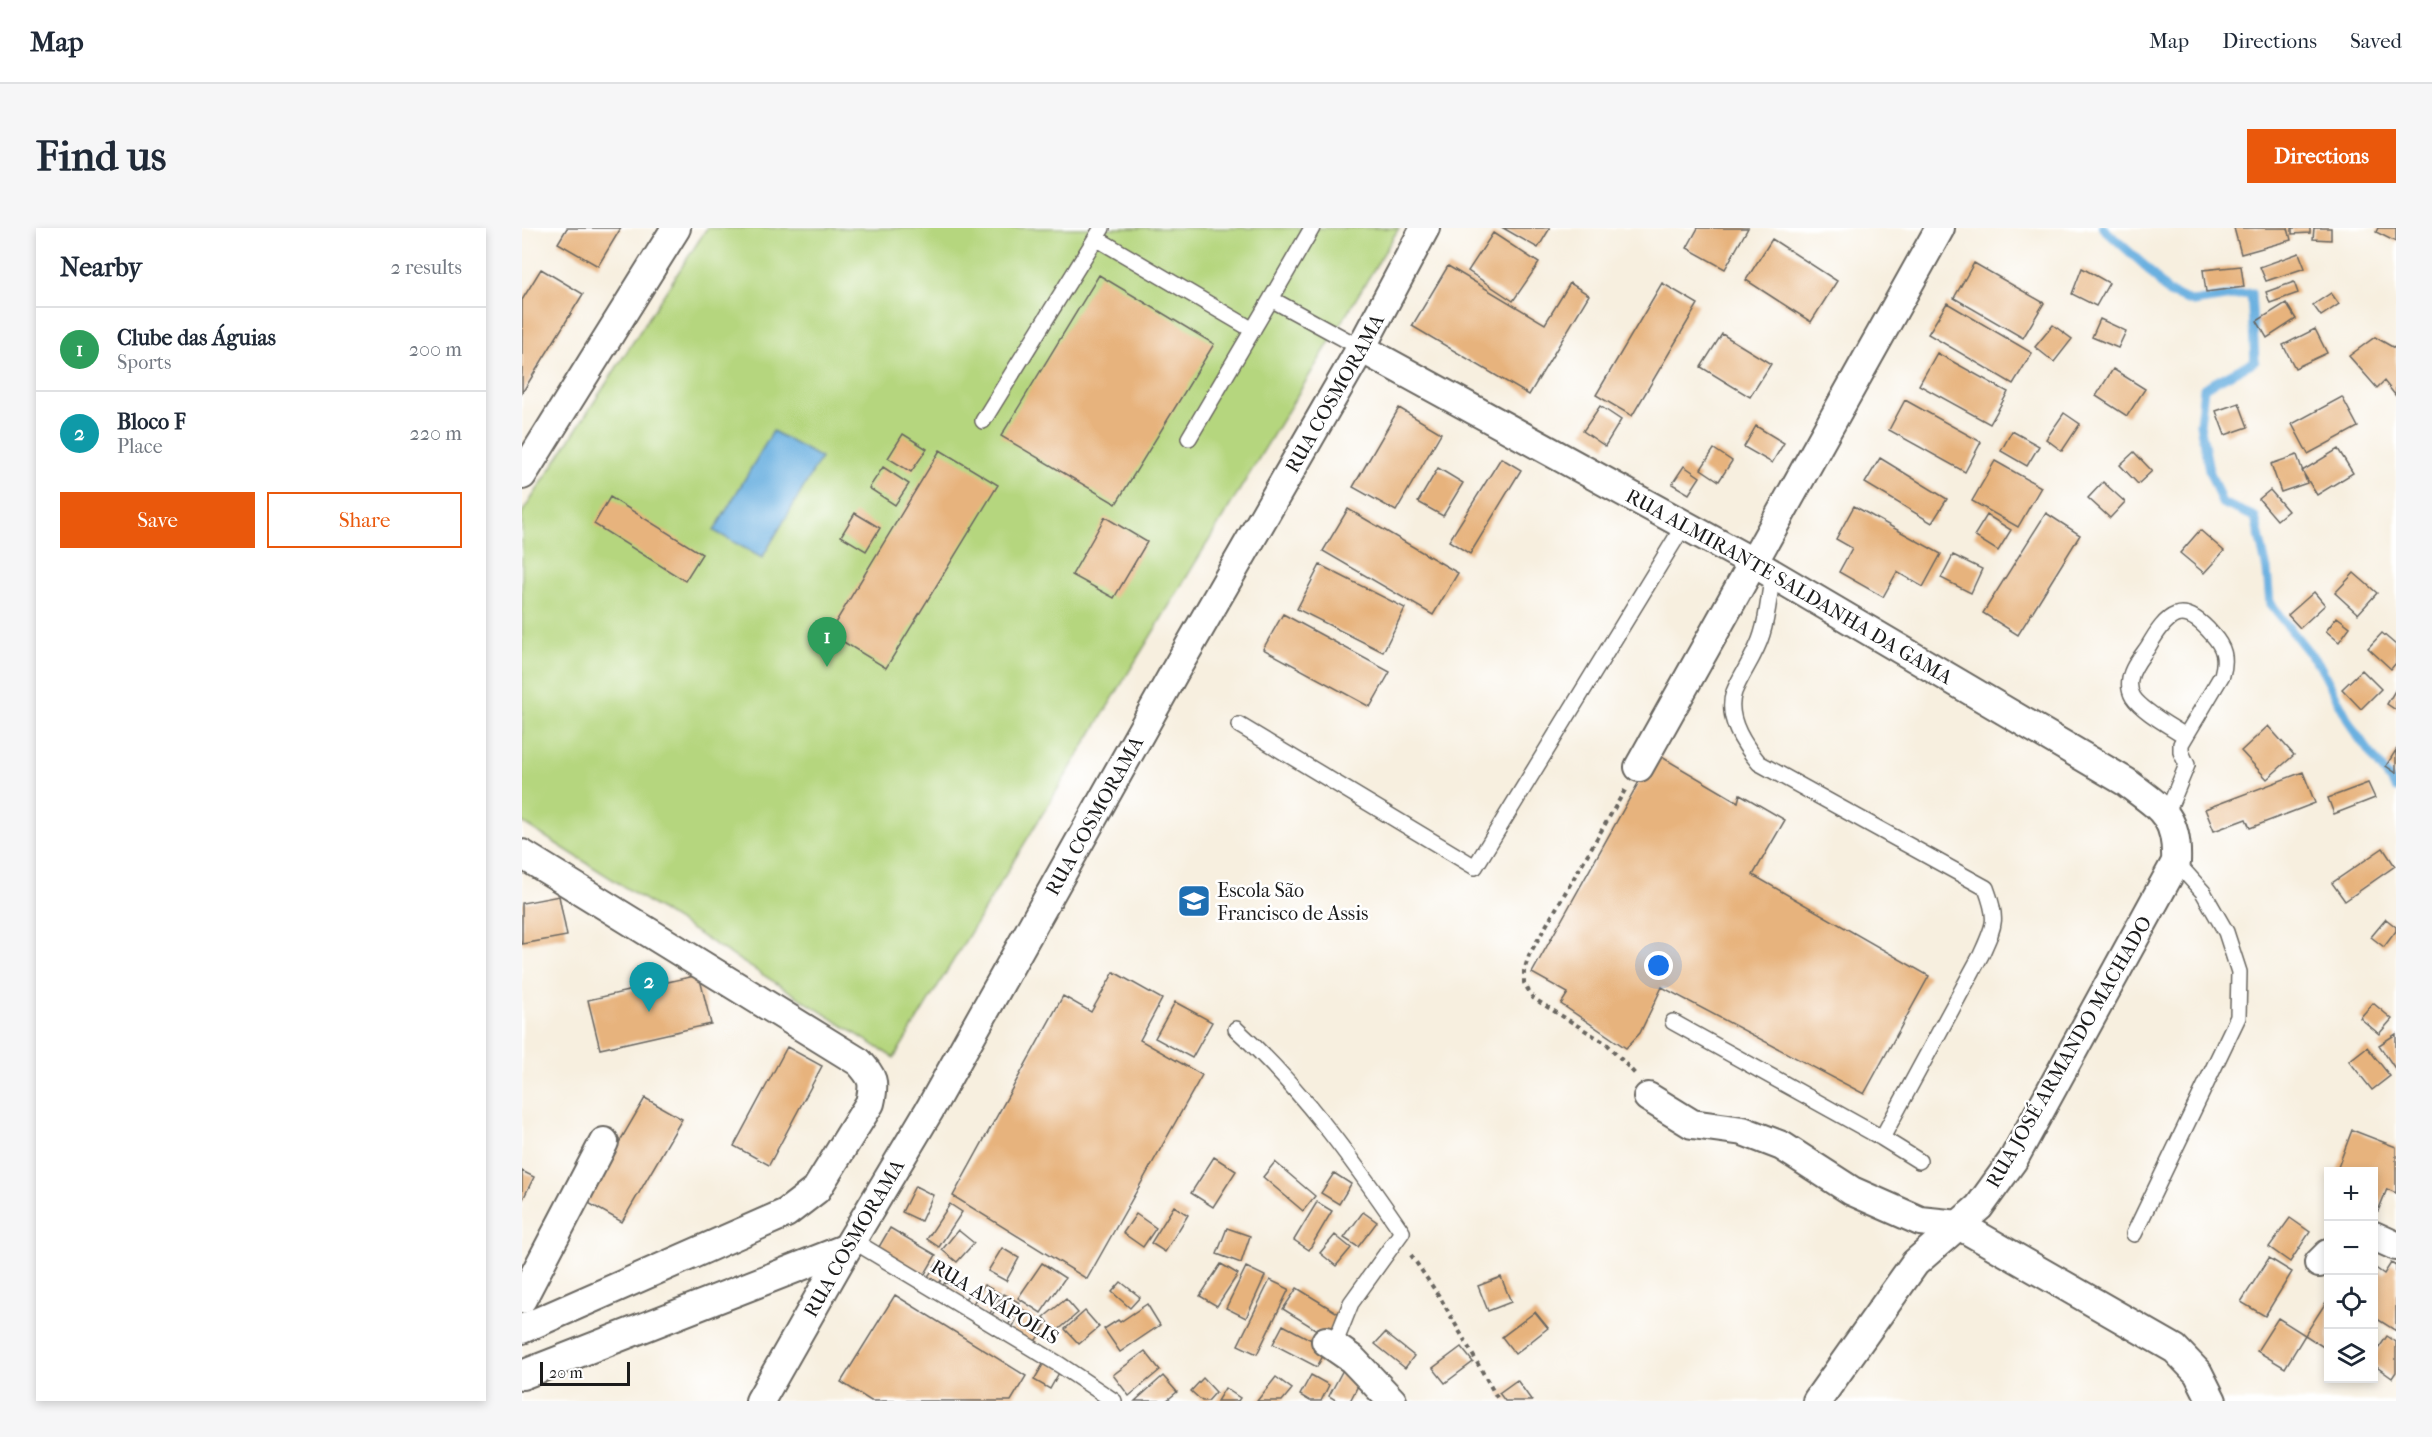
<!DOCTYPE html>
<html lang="en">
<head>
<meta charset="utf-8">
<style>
  :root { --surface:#fff; --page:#f6f6f7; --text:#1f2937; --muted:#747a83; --line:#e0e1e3; --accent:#ea580c }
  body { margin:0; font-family:"IM FELL French Canon",serif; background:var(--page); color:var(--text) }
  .controls { position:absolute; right:18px; bottom:18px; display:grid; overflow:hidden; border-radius:0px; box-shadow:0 3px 9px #0003 }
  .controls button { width:54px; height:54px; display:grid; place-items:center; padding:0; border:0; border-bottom:2px solid var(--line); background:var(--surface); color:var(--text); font:30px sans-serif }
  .scale { position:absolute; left:18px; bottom:15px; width:90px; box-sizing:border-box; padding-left:6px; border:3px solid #1c1c1c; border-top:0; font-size:16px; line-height:21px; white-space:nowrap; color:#1c1c1c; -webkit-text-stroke:4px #fff; paint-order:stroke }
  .you { position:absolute; left:1137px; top:738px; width:21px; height:21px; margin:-15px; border:4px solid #fff; border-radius:50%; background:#1a73e8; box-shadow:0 0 0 9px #1a73e833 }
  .badge { display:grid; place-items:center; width:39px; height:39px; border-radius:50%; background:var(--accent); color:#fff; font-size:20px; font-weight:700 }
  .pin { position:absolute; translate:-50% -50px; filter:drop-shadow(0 2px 3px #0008) }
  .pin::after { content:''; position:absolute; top:32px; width:21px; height:18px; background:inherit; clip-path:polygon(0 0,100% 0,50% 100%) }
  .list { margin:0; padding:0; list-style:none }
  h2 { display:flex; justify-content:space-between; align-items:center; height:78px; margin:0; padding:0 24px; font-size:26px }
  h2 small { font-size:20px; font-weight:400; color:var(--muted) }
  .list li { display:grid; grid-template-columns:39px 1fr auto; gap:18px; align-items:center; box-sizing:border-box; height:84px; padding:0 24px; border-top:2px solid var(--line) }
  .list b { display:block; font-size:22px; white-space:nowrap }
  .list p { margin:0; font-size:20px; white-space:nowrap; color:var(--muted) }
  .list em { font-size:20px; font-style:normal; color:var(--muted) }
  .actions { display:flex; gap:12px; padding:18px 24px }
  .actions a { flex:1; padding:14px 0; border:2px solid var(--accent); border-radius:0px; text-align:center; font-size:21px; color:var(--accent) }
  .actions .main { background:var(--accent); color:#fff }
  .icon { flex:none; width:33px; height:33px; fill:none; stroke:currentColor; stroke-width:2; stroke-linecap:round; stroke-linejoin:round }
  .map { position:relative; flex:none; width:1874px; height:1173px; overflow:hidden; border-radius:0px }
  header { display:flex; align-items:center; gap:36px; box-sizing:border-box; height:84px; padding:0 30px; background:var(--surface); border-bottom:2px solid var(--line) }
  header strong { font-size:28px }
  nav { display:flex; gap:33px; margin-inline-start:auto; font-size:21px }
  .intro { display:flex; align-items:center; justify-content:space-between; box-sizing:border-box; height:144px; padding:0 36px }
  h1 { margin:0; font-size:42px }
  .button { padding:15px 27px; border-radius:0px; background:var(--accent); color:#fff; font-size:21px; font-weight:700 }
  main { display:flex; gap:36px; padding:0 36px }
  aside { flex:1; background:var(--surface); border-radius:0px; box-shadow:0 3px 9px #0003 }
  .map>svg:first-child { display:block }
</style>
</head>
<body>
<header>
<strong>Map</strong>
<nav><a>Map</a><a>Directions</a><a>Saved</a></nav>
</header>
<div class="intro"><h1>Find us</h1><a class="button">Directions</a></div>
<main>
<aside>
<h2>Nearby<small>2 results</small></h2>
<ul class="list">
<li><span class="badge" style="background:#2e9e5b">1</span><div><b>Clube das Águias</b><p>Sports</p></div><em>200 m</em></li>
<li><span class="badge" style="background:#0f9aa8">2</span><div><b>Bloco F</b><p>Place</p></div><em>220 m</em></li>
</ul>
<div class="actions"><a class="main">Save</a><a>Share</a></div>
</aside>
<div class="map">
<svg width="1874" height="1173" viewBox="0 0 1874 1173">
  <rect width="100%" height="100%" fill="#fff"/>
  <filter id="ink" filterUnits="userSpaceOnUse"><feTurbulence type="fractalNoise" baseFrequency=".0167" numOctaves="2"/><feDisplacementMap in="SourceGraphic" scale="12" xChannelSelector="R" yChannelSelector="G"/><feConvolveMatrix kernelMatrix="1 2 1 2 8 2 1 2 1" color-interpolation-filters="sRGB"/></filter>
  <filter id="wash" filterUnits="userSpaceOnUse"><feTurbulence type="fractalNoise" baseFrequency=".008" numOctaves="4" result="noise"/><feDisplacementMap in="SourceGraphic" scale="24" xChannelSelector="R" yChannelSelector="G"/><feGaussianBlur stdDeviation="1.35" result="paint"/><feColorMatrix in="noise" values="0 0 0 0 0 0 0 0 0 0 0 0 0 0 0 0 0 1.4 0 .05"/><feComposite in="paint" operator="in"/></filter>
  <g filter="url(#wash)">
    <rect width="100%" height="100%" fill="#f7efdf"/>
    <!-- green -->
    <path fill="#b5d67e" stroke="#68794d" stroke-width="1.5" d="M185,0H877L372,830L0,594V285Z"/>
    <!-- water -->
    <path fill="#6ab0e0" stroke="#43667e" stroke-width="1.5" d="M251,203L299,230L240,330L192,303Z"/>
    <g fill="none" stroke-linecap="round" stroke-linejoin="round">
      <!-- stream -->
      <path stroke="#6ab0e0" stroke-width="9" d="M1581,0L1622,37L1647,65L1671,74L1729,65L1733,133L1682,160L1678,196L1687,242L1700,275L1733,289L1745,342L1748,376L1798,438L1832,503L1874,560"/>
    </g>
    <g id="blocks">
      <!-- building -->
      <path fill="#e7b37d" d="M45,0H99L76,38L36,15Z
        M981,0H1028L1016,20Z
        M1176,0H1226L1203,41L1165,20Z
        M1712,0H1766L1769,12L1719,26Z
        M1770,0H1788V5L1770,6Z
        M1792,0H1809V12L1791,11Z
        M1856,0H1874V14L1854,4Z
        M971,5L1017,35L991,73L946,43Z
        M1250,11L1315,53L1289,94L1224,52Z
        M1777,25L1783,40L1744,53L1738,39Z
        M1452,35L1522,75L1501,110L1432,70Z
        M926,38L1023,96L1048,55L1067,67L1007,167L890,98Z
        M1719,38L1722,59L1684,64L1681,42Z
        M1560,40L1587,55L1574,78L1550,66Z
        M19,41L61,66L0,165V72Z
        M577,47L692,116L594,276L479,208Z
        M1772,54L1776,65L1748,75L1744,64Z
        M1140,55L1176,76L1110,188L1074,167Z
        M1809,65L1817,76L1799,88L1791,77Z
        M1425,75L1510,125L1491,156L1406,106Z
        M1764,75L1774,91L1745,110L1735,93Z
        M1578,91L1604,103L1596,120L1570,109Z
        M1531,97L1550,111L1532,134L1513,119Z
        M1793,101L1805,125L1773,140L1761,117Z
        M1200,106L1249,136L1228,169L1179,139Z
        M1853,109L1874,121V168L1862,153L1855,160L1827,128Z
        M1415,125L1486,164L1468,196L1397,157Z
        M1591,141L1623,161L1605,188L1574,168Z
        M1820,169L1836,199L1786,226L1770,196Z
        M1383,172L1459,214L1443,244L1367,202Z
        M1717,175L1726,199L1703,207L1694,183Z
        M1078,178L1099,192L1083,218L1061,203Z
        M877,180L919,205L874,283L831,259Z
        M1542,185L1558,196L1540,223L1524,211Z
        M1234,198L1262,215L1250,235L1222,219Z
        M1490,203L1517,218L1505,238L1479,223Z
        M381,206L405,221L389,244L366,230Z
        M1192,221L1210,233L1197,253L1179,241Z
        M1816,221L1831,245L1795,267L1780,243Z
        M418,222L476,257L364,440L307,405Z
        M1612,224L1630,243L1616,256L1598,237Z
        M1775,227L1785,255L1759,264L1749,236Z
        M979,230L999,242L948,326L927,313Z
        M1358,230L1425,271L1410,295L1343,255Z
        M1473,233L1519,259L1496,299L1450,273Z
        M1162,238L1178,249L1167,266L1150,256Z
        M361,239L387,256L373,277L347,260Z
        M916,240L941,255L921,288L896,274Z
        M1581,254L1603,274L1588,290L1566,270Z
        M1748,262L1766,283L1755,292L1737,271Z
        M88,269L180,326L163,353L72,296Z
        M1332,278L1419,326L1401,359L1375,344L1361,369L1317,344L1330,320L1314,311Z
        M826,281L936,345L911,387L801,323Z
        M333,285L358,300L344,323L319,308Z
        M1524,285L1558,307L1496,407L1461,385Z
        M1465,287L1489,302L1476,323L1452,308Z
        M583,289L625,314L592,370L550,347Z
        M1678,302L1702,323L1682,345L1658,325Z
        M1431,327L1460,341L1449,365L1419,350Z
        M798,337L883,380L861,424L775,381Z
        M1832,345L1855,365L1836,386L1813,365Z
        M1792,364L1803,377L1778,400L1766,387Z
        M761,386L868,444L848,479L741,421Z
        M1815,389L1828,399L1817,414L1804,403Z
        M1860,405L1874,417V435L1869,441L1846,420Z
        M1840,442L1859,461L1839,481L1820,461Z
        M1874,461V482L1865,476Z
        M1746,498L1772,527L1745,551L1719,523Z
        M1874,522V545L1864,538Z
        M1133,525L1216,574L1218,566L1263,592L1231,647L1407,748L1342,866L1140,759L1118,805L1104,820L1039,776L1046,765L1010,745Z
        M1781,544L1793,575L1728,600L1724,591L1692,603L1683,581Z
        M1846,555L1853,570L1812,586L1806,570Z
        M1861,620L1873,638L1823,673L1810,655Z
        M37,668L45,708L0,716V675Z
        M1864,691L1874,699V703L1862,719L1849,709Z
        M592,744L640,771L618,812L680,847L565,1051L431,968L541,768L569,784Z
        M177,747L189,796L78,821L66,772Z
        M653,774L690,794L670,830L633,810Z
        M1851,775L1870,791L1857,806L1838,790Z
        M1874,806V842L1857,817Z
        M265,819L300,838L247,937L212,918Z
        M1845,819L1868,848L1850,862L1827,833Z
        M123,870L160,891L100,994L63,973Z
        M1830,902L1874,919V965L1865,961L1856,983L1852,982V944L1815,942Z
        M692,929L714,943L691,979L669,965Z
        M753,934L793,968L781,983L741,949Z
        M0,943L12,949L0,973Z
        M812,945L829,956L817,976L799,965Z
        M393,958L411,967L399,993L380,984Z
        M795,974L810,983L787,1022L772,1012Z
        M428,976L440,984L417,1019L405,1011Z
        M652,978L666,987L643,1024L629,1015Z
        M841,984L855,994L836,1019L822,1010Z
        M614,986L634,1000L621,1019L601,1005Z
        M1768,990L1788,1004L1768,1034L1747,1019Z
        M368,1000L414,1027L400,1051L354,1024Z
        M705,1000L728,1008L719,1035L695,1026Z
        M436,1002L452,1015L435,1034L420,1022Z
        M813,1007L829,1020L814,1038L798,1025Z
        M480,1020L497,1030L484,1053L466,1043Z
        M1747,1030L1770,1044L1743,1088L1719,1074Z
        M418,1032L428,1040L415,1058L404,1051Z
        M520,1035L543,1050L519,1085L496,1070Z
        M1869,1035L1874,1038V1103L1852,1089V1039L1862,1046Z
        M699,1036L716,1046L695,1078L678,1068Z
        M724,1039L743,1048L724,1090L704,1080Z
        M979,1049L989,1074L966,1083L956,1058Z
        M748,1052L767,1061L735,1126L716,1117Z
        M423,1054L446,1066L441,1075L418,1063Z
        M599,1054L618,1069L608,1080L590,1064Z
        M462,1057L479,1066L466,1089L449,1079Z
        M775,1060L819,1087L806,1109L761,1081Z
        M482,1066L498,1075L486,1098L469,1089Z
        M373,1067L504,1148L489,1173H349L319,1154Z
        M544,1071L556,1085L534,1104L522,1089Z
        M1806,1071V1122L1783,1107Z
        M625,1076L638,1097L598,1124L582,1101L596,1092L598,1094Z
        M500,1081L524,1096L511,1117L488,1104Z
        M563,1083L577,1099L557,1116L543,1101Z
        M1013,1084L1026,1100L993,1126L980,1109Z
        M1756,1090L1783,1107L1763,1140L1735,1123Z
        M761,1097L805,1120L795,1139L751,1116Z
        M863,1105L892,1128L883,1140L853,1116Z
        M1865,1108L1874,1114V1144L1870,1150L1852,1137V1127Z
        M939,1119L951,1134L923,1155L911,1140Z
        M623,1123L638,1142L607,1168L591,1147Z
        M523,1133L539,1141L528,1161L512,1152Z
        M823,1138L841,1148L828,1173H815L807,1168Z
        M789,1147L807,1157L799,1173H788L778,1167Z
        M641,1148L655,1164L644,1173H613Z
        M754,1149L770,1161L760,1173H735Z
        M681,1150L694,1164L686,1173H680L669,1163Z
        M995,1152L1010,1173H983L977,1165Z
        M703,1160L718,1170L716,1173H695Z"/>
    </g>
  </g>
  <g filter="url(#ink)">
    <use href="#blocks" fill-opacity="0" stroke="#696660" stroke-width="1.5"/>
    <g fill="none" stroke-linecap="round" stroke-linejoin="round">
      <defs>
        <path id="service" d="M574,10L731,102
          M749,71L790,0
          M461,193L580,0
          M667,210L749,71L839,120
          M1251,347C1247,366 1246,387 1240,406C1234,427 1220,444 1212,464C1203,490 1222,517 1237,535L1464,660C1476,692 1473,696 1459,727L1360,910L1397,933
          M717,497L953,639L1162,297
          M1645,585L1665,537L1659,524V516L1700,447C1705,430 1702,419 1690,406C1660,371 1645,386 1626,419C1620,428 1610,439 1608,451C1607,457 1608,464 1611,469C1620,483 1648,498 1663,508
          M1151,794L1360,910
          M714,801C779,860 830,931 880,1004L829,1075L815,1110L823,1121
          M1612,1006L1716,789L1717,744L1704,704L1681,664L1654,634
          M330,1012L538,1137L592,1173"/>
        <g id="minor">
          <path id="s1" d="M839,120L1232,335L1604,554C1638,580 1656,587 1654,634L1491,932L1457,979L1393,1035L1295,1173"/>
          <path d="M0,247L154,0"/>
          <path d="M1117,539L1418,0"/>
          <path d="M0,626L337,834C351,850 353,853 348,875L294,962L264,985L0,1101"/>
          <path d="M1126,869L1170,896L1221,903L1260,918L1330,963L1398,993L1437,997L1653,1121L1676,1145L1690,1173"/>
          <path d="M1852,1008L1874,1018"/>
          <path d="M1797,1035L1806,1026"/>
          <path d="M0,1071L82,914"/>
          <path d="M804,1113L830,1131L870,1173"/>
          <path d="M0,1147L325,1020"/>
          <path id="s2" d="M238,1173L325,1020L408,881L653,443L839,120L903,0"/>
        </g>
      </defs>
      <!-- service casing -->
      <use href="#service" stroke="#696660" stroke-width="18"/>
      <!-- minor casing -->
      <use href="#minor" stroke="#696660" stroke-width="32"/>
      <!-- path -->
      <path stroke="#696660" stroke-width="4" stroke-dasharray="4.5 4.5" stroke-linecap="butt" d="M1103,562L1007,727L1002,743V755L1011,770L1085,816L1113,846
        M889,1027L919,1071L977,1173"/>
      <!-- service -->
      <use href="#service" stroke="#fff" stroke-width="15"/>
      <!-- minor -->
      <use href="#minor" stroke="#fff" stroke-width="28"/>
    </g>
  </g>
  <!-- icons -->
  <defs>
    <symbol id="school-square" viewBox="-11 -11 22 22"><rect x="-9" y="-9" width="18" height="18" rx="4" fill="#1f6fb2" stroke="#fff"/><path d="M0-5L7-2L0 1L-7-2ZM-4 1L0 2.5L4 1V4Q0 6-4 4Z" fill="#fff"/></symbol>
  </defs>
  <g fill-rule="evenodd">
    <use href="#school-square" x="653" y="654" width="38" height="38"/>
  </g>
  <g text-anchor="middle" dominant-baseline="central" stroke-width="5" stroke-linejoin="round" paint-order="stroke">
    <!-- street labels -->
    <g font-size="20" fill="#1c1c1c" stroke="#fff">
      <text stroke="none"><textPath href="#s2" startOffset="1160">RUA COSMORAMA</textPath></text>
      <text stroke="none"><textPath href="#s1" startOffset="490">RUA ALMIRANTE SALDANHA DA GAMA</textPath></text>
      <text stroke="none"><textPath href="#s2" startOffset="674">RUA COSMORAMA</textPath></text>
      <text transform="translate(1547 824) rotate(-60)">RUA JOSÉ ARMANDO MACHADO</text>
      <text stroke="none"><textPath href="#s2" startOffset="188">RUA COSMORAMA</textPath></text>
      <text transform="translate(473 1074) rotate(31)">RUA ANÁPOLIS</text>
    </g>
    <!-- poi labels -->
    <g font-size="20" fill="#1c1c1c" stroke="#fff" text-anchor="start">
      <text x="695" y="662">Escola São<tspan x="695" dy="23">Francisco de Assis</tspan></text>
    </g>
  </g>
</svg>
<div class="controls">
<button>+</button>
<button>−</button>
<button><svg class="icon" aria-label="locate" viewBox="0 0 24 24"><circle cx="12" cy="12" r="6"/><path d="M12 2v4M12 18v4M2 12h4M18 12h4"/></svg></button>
<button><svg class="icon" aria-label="layers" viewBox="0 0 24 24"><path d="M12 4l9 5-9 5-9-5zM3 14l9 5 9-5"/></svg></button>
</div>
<div class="scale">20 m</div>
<div class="you"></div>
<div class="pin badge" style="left:305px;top:439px;background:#2e9e5b">1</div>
<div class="pin badge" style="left:127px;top:784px;background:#0f9aa8">2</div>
</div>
</main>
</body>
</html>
